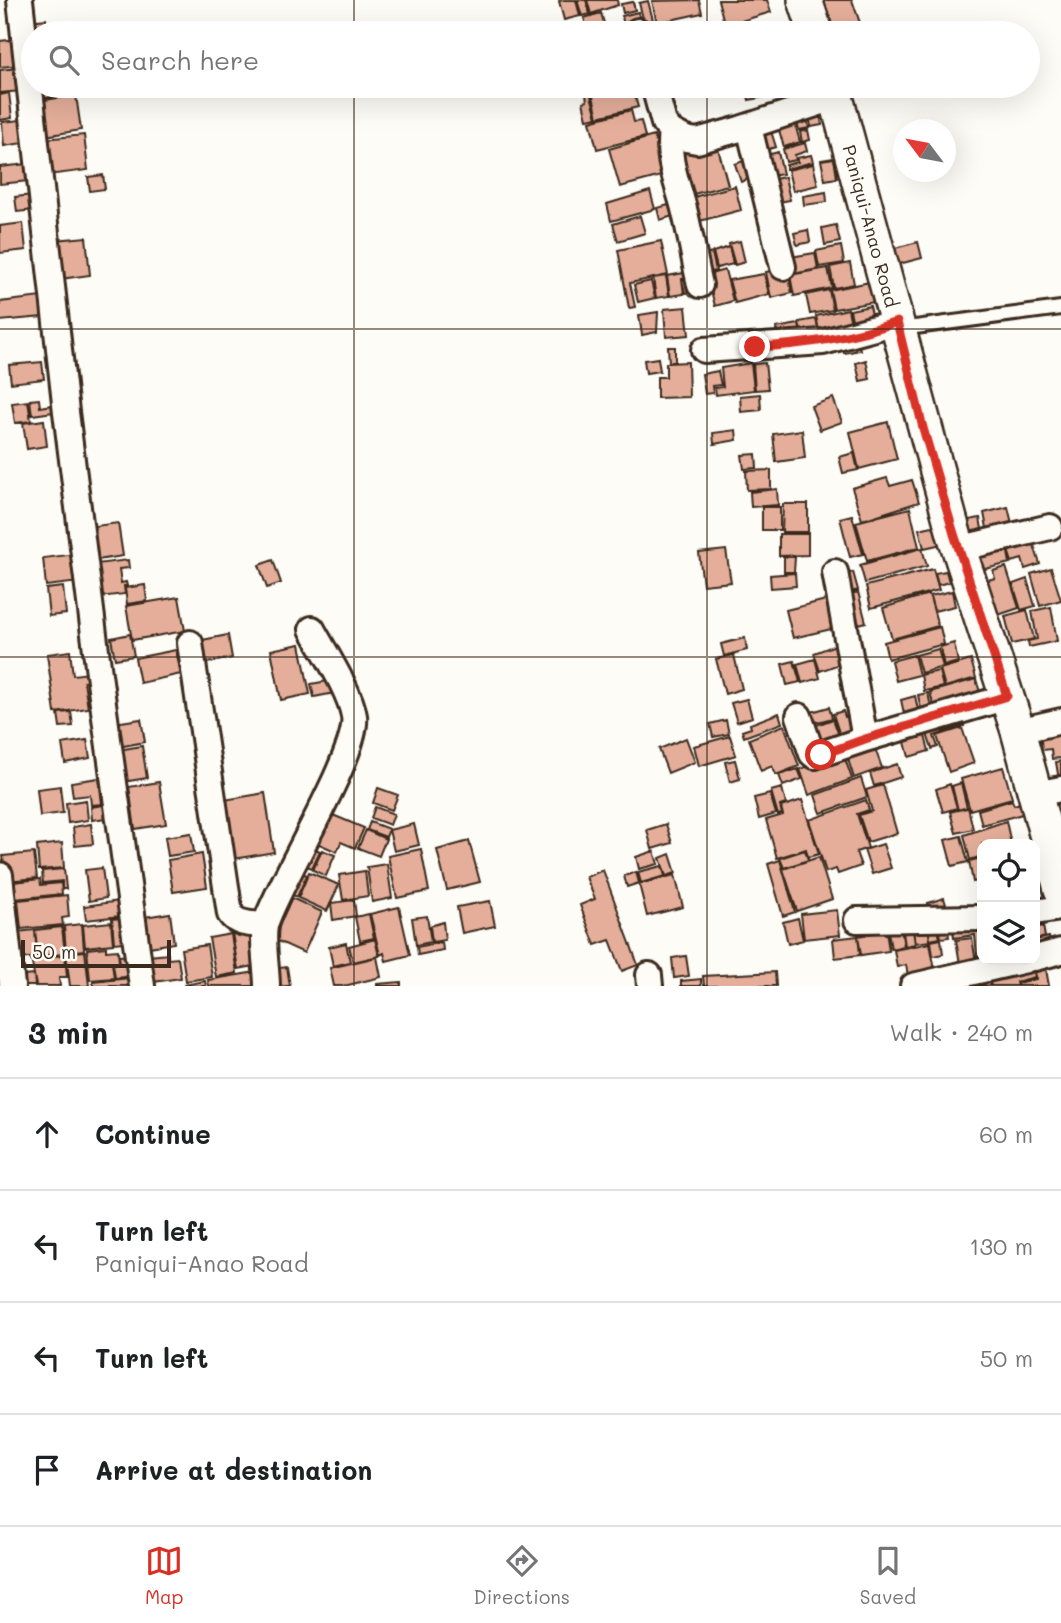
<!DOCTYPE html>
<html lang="en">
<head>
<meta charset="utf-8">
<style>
  :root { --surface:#fff; --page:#f2f2f2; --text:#202124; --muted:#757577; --line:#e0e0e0; --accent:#d93025 }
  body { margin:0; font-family:Mali,sans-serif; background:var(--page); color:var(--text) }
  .controls { position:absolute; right:21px; bottom:21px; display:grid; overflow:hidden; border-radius:14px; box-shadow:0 7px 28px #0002 }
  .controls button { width:63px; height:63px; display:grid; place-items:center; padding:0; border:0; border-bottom:2px solid var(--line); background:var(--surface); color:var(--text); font:35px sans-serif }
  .compass { position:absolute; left:893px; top:119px; width:63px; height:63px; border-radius:50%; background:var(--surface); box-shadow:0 7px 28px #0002; rotate:302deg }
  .scale { position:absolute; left:21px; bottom:18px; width:150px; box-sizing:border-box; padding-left:7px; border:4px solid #3b2a1e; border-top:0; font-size:19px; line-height:24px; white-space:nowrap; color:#3b2a1e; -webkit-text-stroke:5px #fdfcf7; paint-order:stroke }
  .stop { position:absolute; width:21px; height:21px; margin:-16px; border:5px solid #d93025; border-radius:50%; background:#fff }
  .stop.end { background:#d93025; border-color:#fff; box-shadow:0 2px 7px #0008 }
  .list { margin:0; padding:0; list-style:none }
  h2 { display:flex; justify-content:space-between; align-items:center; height:91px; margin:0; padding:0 28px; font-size:30px }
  h2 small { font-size:23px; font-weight:400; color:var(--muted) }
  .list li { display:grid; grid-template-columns:46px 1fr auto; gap:21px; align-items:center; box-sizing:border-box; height:112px; padding:0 28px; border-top:2px solid var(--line) }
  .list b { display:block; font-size:26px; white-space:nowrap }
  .list p { margin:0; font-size:23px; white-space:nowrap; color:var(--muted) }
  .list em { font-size:23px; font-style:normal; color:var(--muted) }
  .icon { flex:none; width:38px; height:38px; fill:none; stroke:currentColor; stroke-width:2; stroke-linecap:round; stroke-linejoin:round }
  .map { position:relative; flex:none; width:1061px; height:986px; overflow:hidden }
  .search { position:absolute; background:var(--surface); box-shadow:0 7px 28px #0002; left:21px; right:21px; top:21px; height:77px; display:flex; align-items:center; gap:18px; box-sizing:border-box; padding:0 24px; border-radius:38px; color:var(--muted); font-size:26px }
  .sheet { height:539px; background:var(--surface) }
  nav { display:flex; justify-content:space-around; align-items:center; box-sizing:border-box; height:98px; border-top:2px solid var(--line); background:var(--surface); font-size:19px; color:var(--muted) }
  nav a { display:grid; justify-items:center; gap:4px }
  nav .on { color:var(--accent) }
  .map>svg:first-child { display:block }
</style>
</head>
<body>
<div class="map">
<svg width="1061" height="986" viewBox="0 0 1061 986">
  <rect width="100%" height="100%" fill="#fdfcf7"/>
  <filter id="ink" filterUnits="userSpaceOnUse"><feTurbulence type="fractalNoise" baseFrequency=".0143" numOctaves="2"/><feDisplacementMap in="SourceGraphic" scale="14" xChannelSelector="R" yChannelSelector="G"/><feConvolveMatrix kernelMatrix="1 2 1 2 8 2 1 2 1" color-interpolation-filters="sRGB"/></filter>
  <g filter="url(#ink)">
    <!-- building -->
    <path fill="#e4ae9a" stroke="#3b2a1e" stroke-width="2" d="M564,0H576L580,16L564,20L559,1Z
      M577,0H586L590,14L582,16Z
      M587,0H617L618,5L591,14Z
      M699,0L702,13L657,23L652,1Z
      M718,0H767L771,12L725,26Z
      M820,0H852L860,23L832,33Z
      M648,1L653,20L644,22L639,3Z
      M633,2L635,10L623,13L621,4Z
      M638,12L642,28L625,31L622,16Z
      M601,13L607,33H588L584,18Z
      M46,19L47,31L30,33L29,21Z
      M585,25L587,33H568L567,29Z
      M17,39L20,65L0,67V41Z
      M18,68L21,91L0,93V70Z
      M37,86H71L72,94L39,99Z
      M621,86L623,96L634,93L638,107L598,117L592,92Z
      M761,87L764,97L749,100L747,91Z
      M590,92L597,117L587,119L583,102L587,101L586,94Z
      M9,93L12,118L0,120V95Z
      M76,95L81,130L45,136L39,101Z
      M631,110L634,122L641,121L645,137L597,149L590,121Z
      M820,114L822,125L811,127L809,116Z
      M806,116L809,128L799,130L796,118Z
      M21,120L23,143L4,146L2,122Z
      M795,124L800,142L784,147L779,130Z
      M770,128L776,147L761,151L756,132Z
      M808,130L810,140L802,142L800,132Z
      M84,135L88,170L48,175L44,139Z
      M654,136L665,175L620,187L609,149Z
      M716,141L728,185L686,196L674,153Z
      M805,143L807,151L795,155L796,160L786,162L783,149Z
      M778,152L783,174L771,176L767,155Z
      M811,155L813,162L786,169V165L798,162L797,158Z
      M834,158L837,178L825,180L821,160Z
      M743,161L750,178L741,182L735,164Z
      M27,164L28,181L0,184V167Z
      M813,164L818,185L793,191L788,170Z
      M103,175L105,189L90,191L88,177Z
      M785,177L790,200L773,203L769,180Z
      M735,186L741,210L696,222L690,198Z
      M650,191L655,209L611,221L607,204Z
      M826,192L827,202L804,205L803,196Z
      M33,195L34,210L17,212L15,197Z
      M673,204L676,215L660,220L657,208Z
      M640,216L645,233L618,241L613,224Z
      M23,223L26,250L0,253V226Z
      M836,225L840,242L825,245L822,228Z
      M808,230L810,242L797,245L794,233Z
      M86,237L90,275L60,279L56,240Z
      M661,241L668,275L630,283L635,307L629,308L618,250Z
      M740,241L745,262L735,265L729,244Z
      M918,242L922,258L899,264L895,248Z
      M841,246L844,263L819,267L816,251Z
      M729,247L733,264L717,268L713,252Z
      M712,253L716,271L706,273L702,256Z
      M815,253L818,269L793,274L790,257Z
      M850,263L854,284L834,288L830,267Z
      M787,267L792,293L771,298L766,272Z
      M828,268L832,288L794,296L790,275Z
      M725,270L733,301L715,306L707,275Z
      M684,273L685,279H682L684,294L670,296L667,276Z
      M764,274L769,294L735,303L729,280Z
      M666,276L669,296L656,298L653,278Z
      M689,279L691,292L685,293L682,280Z
      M651,281L655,298L638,302L634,285Z
      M870,282L874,302L834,309L830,290Z
      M829,290L833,310L810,314L806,295Z
      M41,297L43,317L0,321V302Z
      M870,306L875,329L855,333L850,310Z
      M686,307L689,335L666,337L664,309Z
      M848,309L853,334L821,340L816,316Z
      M658,312L657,332L642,335L639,315Z
      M816,319L820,338L803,342L799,322Z
      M799,324L802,340L779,344L776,328Z
      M857,337L860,350L844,353L841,340Z
      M668,347H675V362H669Z
      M658,358L660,371L646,373L644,360Z
      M866,360L870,379L860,381L856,363Z
      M42,362L44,379L11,383L9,365Z
      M688,362L689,397L657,398V377H666V363Z
      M751,363L754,390L716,395L715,388L723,387L721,368Z
      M765,363L768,389L755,390L753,364Z
      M718,371L721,385L712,386L713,393L705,394L702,374Z
      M760,394L761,410L741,412L740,396Z
      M833,398L842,422L820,430L811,406Z
      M39,399L40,407L53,405L54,412L32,415L30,400Z
      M28,401L31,421L15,423L12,403Z
      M44,420L47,446L27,449L23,423Z
      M888,422L897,459L859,469L850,432Z
      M736,430L737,440L714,444L713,433Z
      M802,430L805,458L776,462L773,434Z
      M854,453L858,470L843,473L839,457Z
      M756,454L757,468L744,469L742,455Z
      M771,470V489L747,490L746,471Z
      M887,478L890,486L912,480L919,502L862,520L852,488Z
      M777,489L778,505L751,507L750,492Z
      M783,504H808V532H782Z
      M762,507H780V530H762Z
      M1008,507L1014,532L989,538L984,513Z
      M910,508L919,547L867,561L856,522Z
      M852,515L863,554L850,557L840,518Z
      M980,518L984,540L968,543L964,521Z
      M118,523L123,556L91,561L87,527Z
      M937,525L942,544L924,548L919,529Z
      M779,534H808V555L779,556Z
      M1032,539L1040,564L1025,569L1022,559L1012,562L1007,547Z
      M1007,547L1010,563L981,570L978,553Z
      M922,548L927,566L865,583L860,565Z
      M726,550L731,582L703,585L699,553Z
      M76,554L80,582L46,586L43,558Z
      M784,557H795L794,572H784Z
      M128,560L129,568L119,569L121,583L126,582L127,586H124L125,594L92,598L88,565Z
      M273,560L281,583L267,588L259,565Z
      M1006,567L1019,608L992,617L981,582L995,578L993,571Z
      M1051,568L1061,600L1040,606L1031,574Z
      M933,569L939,590L871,608L866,586Z
      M946,571L949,582L938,585L935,573Z
      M853,572L858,590L844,594L839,576Z
      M795,573L796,586L771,588L770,575Z
      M1027,579L1035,606L1021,610L1013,584Z
      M145,585L147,601L127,604L125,588Z
      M63,587L66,614L49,616L46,589Z
      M952,591L955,606L934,611L930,596Z
      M858,592L866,622L849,627L841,597Z
      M929,594L938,626L892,639L883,608Z
      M179,597L185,631L132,640L126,606Z
      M834,598L840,627L793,638L786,610Z
      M1051,607L1057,641L1029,647L1028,641L1037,639L1032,611Z
      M1027,610L1034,639L1012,644L1005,616Z
      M940,627L944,644L888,659L884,642Z
      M130,634L134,656L115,659L111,638Z
      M228,635L232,658L197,665L192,642Z
      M745,638L747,650L724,656L721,644Z
      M954,643L958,662L944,666L940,647Z
      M300,644L310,694L281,700L271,650Z
      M838,644L845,662L820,671L814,653Z
      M938,649L943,667L921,673L916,655Z
      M176,650L181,674L140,683L135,658Z
      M70,651L73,675L89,673L90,681L84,682L88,708L55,713L47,654Z
      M734,655L742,689L725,694L716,659Z
      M914,655L919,675L896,681L891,661Z
      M815,659L820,678L802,683L797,664Z
      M971,660L976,678L945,687L940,669Z
      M794,661L800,682L787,685L782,664Z
      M939,671L943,687L924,691L921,675Z
      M976,679L982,699L935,712L930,692Z
      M333,680L335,693L314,697L311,684Z
      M928,693L932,712L922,714L918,695Z
      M915,696L919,714L905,718L901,700Z
      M747,699L752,717L737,722L731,703Z
      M829,707L832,718L811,724L808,713Z
      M843,711L845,717L854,714L861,735L842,742L833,714Z
      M71,712L73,726L60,727L58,713Z
      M779,713L782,723L744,737L742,731L751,728L750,724Z
      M960,715L964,726L944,732L941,721Z
      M141,719L145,742L118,747L114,723Z
      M833,719L841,741L820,750L811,727Z
      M726,720L729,734L713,737L710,724Z
      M784,725L799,766L776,775L772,766L761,771L749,739Z
      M940,726L943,733L934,736L938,747L932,749L926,731Z
      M962,728L974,763L949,772L937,736Z
      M1061,728V758L1052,759L1051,749L1042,750L1040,731Z
      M730,736L736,755L699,766L694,746Z
      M925,736L929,751L909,757L905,742Z
      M686,738L695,762L668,773L659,749Z
      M87,740L90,758L65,763L62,744Z
      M873,743L882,768L854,778L846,753Z
      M142,746L147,778L123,782L118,750Z
      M843,753L852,779L809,795L800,769Z
      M735,760L740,779L730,782L725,762Z
      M1061,761V786H1060L1056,762Z
      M897,764L901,777L874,786L870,773Z
      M1003,767L1012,798L970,810L961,779Z
      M798,769L802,779L783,786L779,775Z
      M99,778L102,804L91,805L90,795L73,797L71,782Z
      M861,778L867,797L821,813L815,795Z
      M159,782L166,824L135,829L129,787Z
      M961,783L967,808L958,810L952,786Z
      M950,784L957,808L943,812L936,789Z
      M883,785L897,833L868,842L859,815L872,811L866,790Z
      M60,786L63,813L40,816L37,789Z
      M378,788L398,795L392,810L373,803Z
      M782,788L786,804L780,806L782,814L778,815L771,791Z
      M265,793L274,852L234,859L224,800Z
      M770,794L776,814L759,819L754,798Z
      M86,800L88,820L68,823L66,803Z
      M802,800L819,854L808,857L806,849L777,858L766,820L783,815L781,807Z
      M866,800L869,810L857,814L868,848L856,852L861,866L838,874L836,869L826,872L809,820Z
      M1012,800L1014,805L1023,802L1026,813L982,825L978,810Z
      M104,805L106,818L92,820L91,807Z
      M375,807L394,814L390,825L371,818Z
      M968,807L973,829L956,833L950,812Z
      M328,813L364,828L355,848L341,842L337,852L315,842Z
      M1006,821L1011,844H982V856L970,860L964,835Z
      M370,822L389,829L386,837L367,830Z
      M91,824L93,844L75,846L73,827Z
      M414,824L419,845L394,851L389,830Z
      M666,824L672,843L652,849L647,830Z
      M366,830L386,839L379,856L358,848Z
      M191,833L194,852L168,856L165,837Z
      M961,836L968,862L952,866L945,840Z
      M469,841L480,882L447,890L437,850Z
      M62,843L64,868L39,870L37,846Z
      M883,844L891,868L872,874L864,850Z
      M311,847L320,851L312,868L304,865Z
      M421,849L429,891L397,898L388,856Z
      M322,850L335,855L326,876L313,870Z
      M805,850L808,860L784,868L780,858Z
      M654,851L658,864L639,869L636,857Z
      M34,853L37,878L6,881L3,856Z
      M202,854L207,887L173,892L168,860Z
      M670,854L676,873L666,876L660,858Z
      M819,857L832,899L797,911L783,869Z
      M982,858V880L973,882L969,861Z
      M1044,858L1048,873L1035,877V860Z
      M780,860L795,912L783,916L768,864Z
      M387,864L392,898L372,902L367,867Z
      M662,866L665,876L641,883L638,872Z
      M102,868L106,898L89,901L85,870Z
      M64,869L66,889H62V881L43,883L42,871Z
      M295,870L307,875L297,897L285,892Z
      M603,870L638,965L622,971L610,940L595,945L580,905L595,899L586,877Z
      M365,871L368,896L343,900L339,875Z
      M309,872L339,885L327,911L298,898Z
      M636,872L639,883L627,887L624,876Z
      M675,875L683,907L647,916L639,884Z
      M40,879L41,885L61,883L62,894L16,899L17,904L7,906L5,883Z
      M982,881V897H980L977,883Z
      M67,895L69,917L62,918L63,925L21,929L18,900Z
      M285,895L322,912L304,953L267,936Z
      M944,898L948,911L932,916L928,903Z
      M127,900L129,915L86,920L84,906Z
      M354,900L356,916L333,920L331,903Z
      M490,901L495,926L462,933L457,907Z
      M399,907L410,955L386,961L384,953L380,955L370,914Z
      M837,910L840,935L804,939L801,914Z
      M170,913L174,943L143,948L138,918Z
      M369,914L374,938L360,941L355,917Z
      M427,916L431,942L416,945L412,918Z
      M130,917L133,941L114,943L112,919Z
      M798,918L803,940L788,944L783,922Z
      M111,922L113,944L85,947L83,925Z
      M443,922L445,940L432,942L430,926Z
      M82,924L84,950L66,952L64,926Z
      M947,924L949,937L941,938L939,926Z
      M937,925L940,938L930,940L928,927Z
      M982,925V960L978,964L975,935L954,938L953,929Z
      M928,926L930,941L916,943L913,929Z
      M1043,926L1045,937L1035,940V928Z
      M62,927L65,954L38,956L35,930Z
      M259,929L265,964L238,969L232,933Z
      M35,930L37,957L11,960L8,933Z
      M901,930L904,946L891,949L888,932Z
      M913,930L915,944L905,946L903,932Z
      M886,931L889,951L861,955L858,936Z
      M231,934L237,973L216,977L209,938Z
      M858,936L860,955L835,958L833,939Z
      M1049,937L1051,948L1035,951V940Z
      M972,938L977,968L961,970L956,940Z
      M375,939L379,956L353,962L349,946Z
      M941,939L943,954L933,956L931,941Z
      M442,942L443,950L418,955L417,947Z
      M346,943L350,962L333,966L329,947Z
      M930,943L936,976L909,981L906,965L897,967L894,950Z
      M207,945L212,977L186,981L181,949Z
      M106,947V951L118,950L119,963H112L114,978L90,980L87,949Z
      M85,951L89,986H70L66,953Z
      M168,954V959L178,958L181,978L153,982L149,956Z
      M65,955L67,977H59L60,986H36L31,958Z
      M133,955L135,976L115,978L113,964L120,963L119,956Z
      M686,956L689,976L674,978L672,958Z
      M377,957L381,977L344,986H334L330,968Z
      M287,967L290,986H274L271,969Z
      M1033,968L1035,977L1016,982L1017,986H991L987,972Z
      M1046,969L1049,986H1018L1017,983L1036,979L1035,971Z
      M256,972L258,986H209L208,980Z
      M775,972L776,986H704L703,976Z
      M34,975L35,986H13V977Z
      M988,975L990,986H935Z
      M130,978L131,986H93V982Z
      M701,979V986H681V981Z
      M205,981L206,986H184V985Z
      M401,982V986H377V984Z"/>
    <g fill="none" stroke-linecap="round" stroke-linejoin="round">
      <defs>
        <path id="service" d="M900,329L1061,308"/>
        <path id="minor" d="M20,0L66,412L99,674L142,986
          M638,31L639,33
          M654,86L664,123L671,131L686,139L697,141L740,129L837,97
          M749,127L783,267
          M671,131C667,159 676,179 683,205C690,231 694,259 700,285
          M704,350L823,342L897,322
          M958,549L1050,527
          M835,572L865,739
          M190,643L230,914C237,925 253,924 265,925
          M799,716L812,754L815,756L865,739L1007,697
          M1018,731L1061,721
          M1035,794L1061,789
          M0,875L12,986
          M1035,912L1061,908
          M857,920L982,918
          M1035,958L1061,951
          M649,975L650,986
          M267,986C267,969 261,937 266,922C281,878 360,751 354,716C350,691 325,653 312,629
          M913,986L1026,960"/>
        <g id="secondary">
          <path d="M805,0L816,33"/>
          <path id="s1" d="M833,86L954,534L1018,731L1061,889"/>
        </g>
      </defs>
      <!-- service casing -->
      <use href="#service" stroke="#3b2a1e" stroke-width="18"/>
      <!-- minor casing -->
      <use href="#minor" stroke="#3b2a1e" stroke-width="30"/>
      <!-- secondary casing -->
      <use href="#secondary" stroke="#3b2a1e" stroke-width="38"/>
      <!-- service -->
      <use href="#service" stroke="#fdfcf7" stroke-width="12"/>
      <!-- minor -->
      <use href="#minor" stroke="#fdfcf7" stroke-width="24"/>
      <!-- secondary -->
      <use href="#secondary" stroke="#fdfcf7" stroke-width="33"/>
    </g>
  </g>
  <g fill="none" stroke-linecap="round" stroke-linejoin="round" filter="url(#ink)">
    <!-- route -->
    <path stroke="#d93025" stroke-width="9" d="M755,347C804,345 850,338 897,322L923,428L954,534L1007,696L865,739L821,755"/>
  </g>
  <!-- grid -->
  <path fill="none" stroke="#3b2a1e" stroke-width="2" stroke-opacity="0.55" d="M354,0V33M707,0V33M354,86V986M707,86V986M0,329H1061M0,657H1061"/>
  <g text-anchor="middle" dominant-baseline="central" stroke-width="5" stroke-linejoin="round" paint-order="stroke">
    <!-- street labels -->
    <g font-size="18" fill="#3b2a1e" stroke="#fdfcf7">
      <text stroke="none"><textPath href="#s1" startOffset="145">Paniqui-Anao Road</textPath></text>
    </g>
  </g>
</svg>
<div class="controls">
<button><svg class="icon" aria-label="locate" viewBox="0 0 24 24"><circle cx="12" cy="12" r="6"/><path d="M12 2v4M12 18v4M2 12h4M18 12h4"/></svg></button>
<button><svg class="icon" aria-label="layers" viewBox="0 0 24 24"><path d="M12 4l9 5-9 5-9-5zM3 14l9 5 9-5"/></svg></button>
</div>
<svg class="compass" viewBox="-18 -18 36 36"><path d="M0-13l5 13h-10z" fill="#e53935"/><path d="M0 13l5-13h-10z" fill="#757577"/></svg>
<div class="scale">50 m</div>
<div class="stop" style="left:821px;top:755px"></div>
<div class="stop end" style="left:755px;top:347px"></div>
<div class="search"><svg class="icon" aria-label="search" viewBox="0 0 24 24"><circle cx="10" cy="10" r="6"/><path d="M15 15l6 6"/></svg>Search here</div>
</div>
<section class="sheet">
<h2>3 min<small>Walk · 240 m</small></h2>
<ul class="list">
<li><svg class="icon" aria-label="ahead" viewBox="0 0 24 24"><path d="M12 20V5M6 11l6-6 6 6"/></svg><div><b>Continue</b></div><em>60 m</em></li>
<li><svg class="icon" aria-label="left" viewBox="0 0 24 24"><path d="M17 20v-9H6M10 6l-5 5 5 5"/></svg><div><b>Turn left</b><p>Paniqui-Anao Road</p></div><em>130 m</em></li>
<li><svg class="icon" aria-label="left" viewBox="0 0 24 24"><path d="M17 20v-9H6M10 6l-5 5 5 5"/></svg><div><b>Turn left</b></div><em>50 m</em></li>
<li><svg class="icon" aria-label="arrive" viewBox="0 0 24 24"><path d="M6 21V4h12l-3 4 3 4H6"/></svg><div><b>Arrive at destination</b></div></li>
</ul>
</section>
<nav>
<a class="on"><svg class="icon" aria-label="map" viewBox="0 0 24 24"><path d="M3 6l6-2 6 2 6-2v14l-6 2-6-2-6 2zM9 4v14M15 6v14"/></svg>Map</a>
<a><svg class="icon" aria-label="directions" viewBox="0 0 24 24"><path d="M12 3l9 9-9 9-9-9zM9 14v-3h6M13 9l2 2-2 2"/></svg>Directions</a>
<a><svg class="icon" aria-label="saved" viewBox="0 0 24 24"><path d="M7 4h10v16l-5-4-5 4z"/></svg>Saved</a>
</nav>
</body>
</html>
